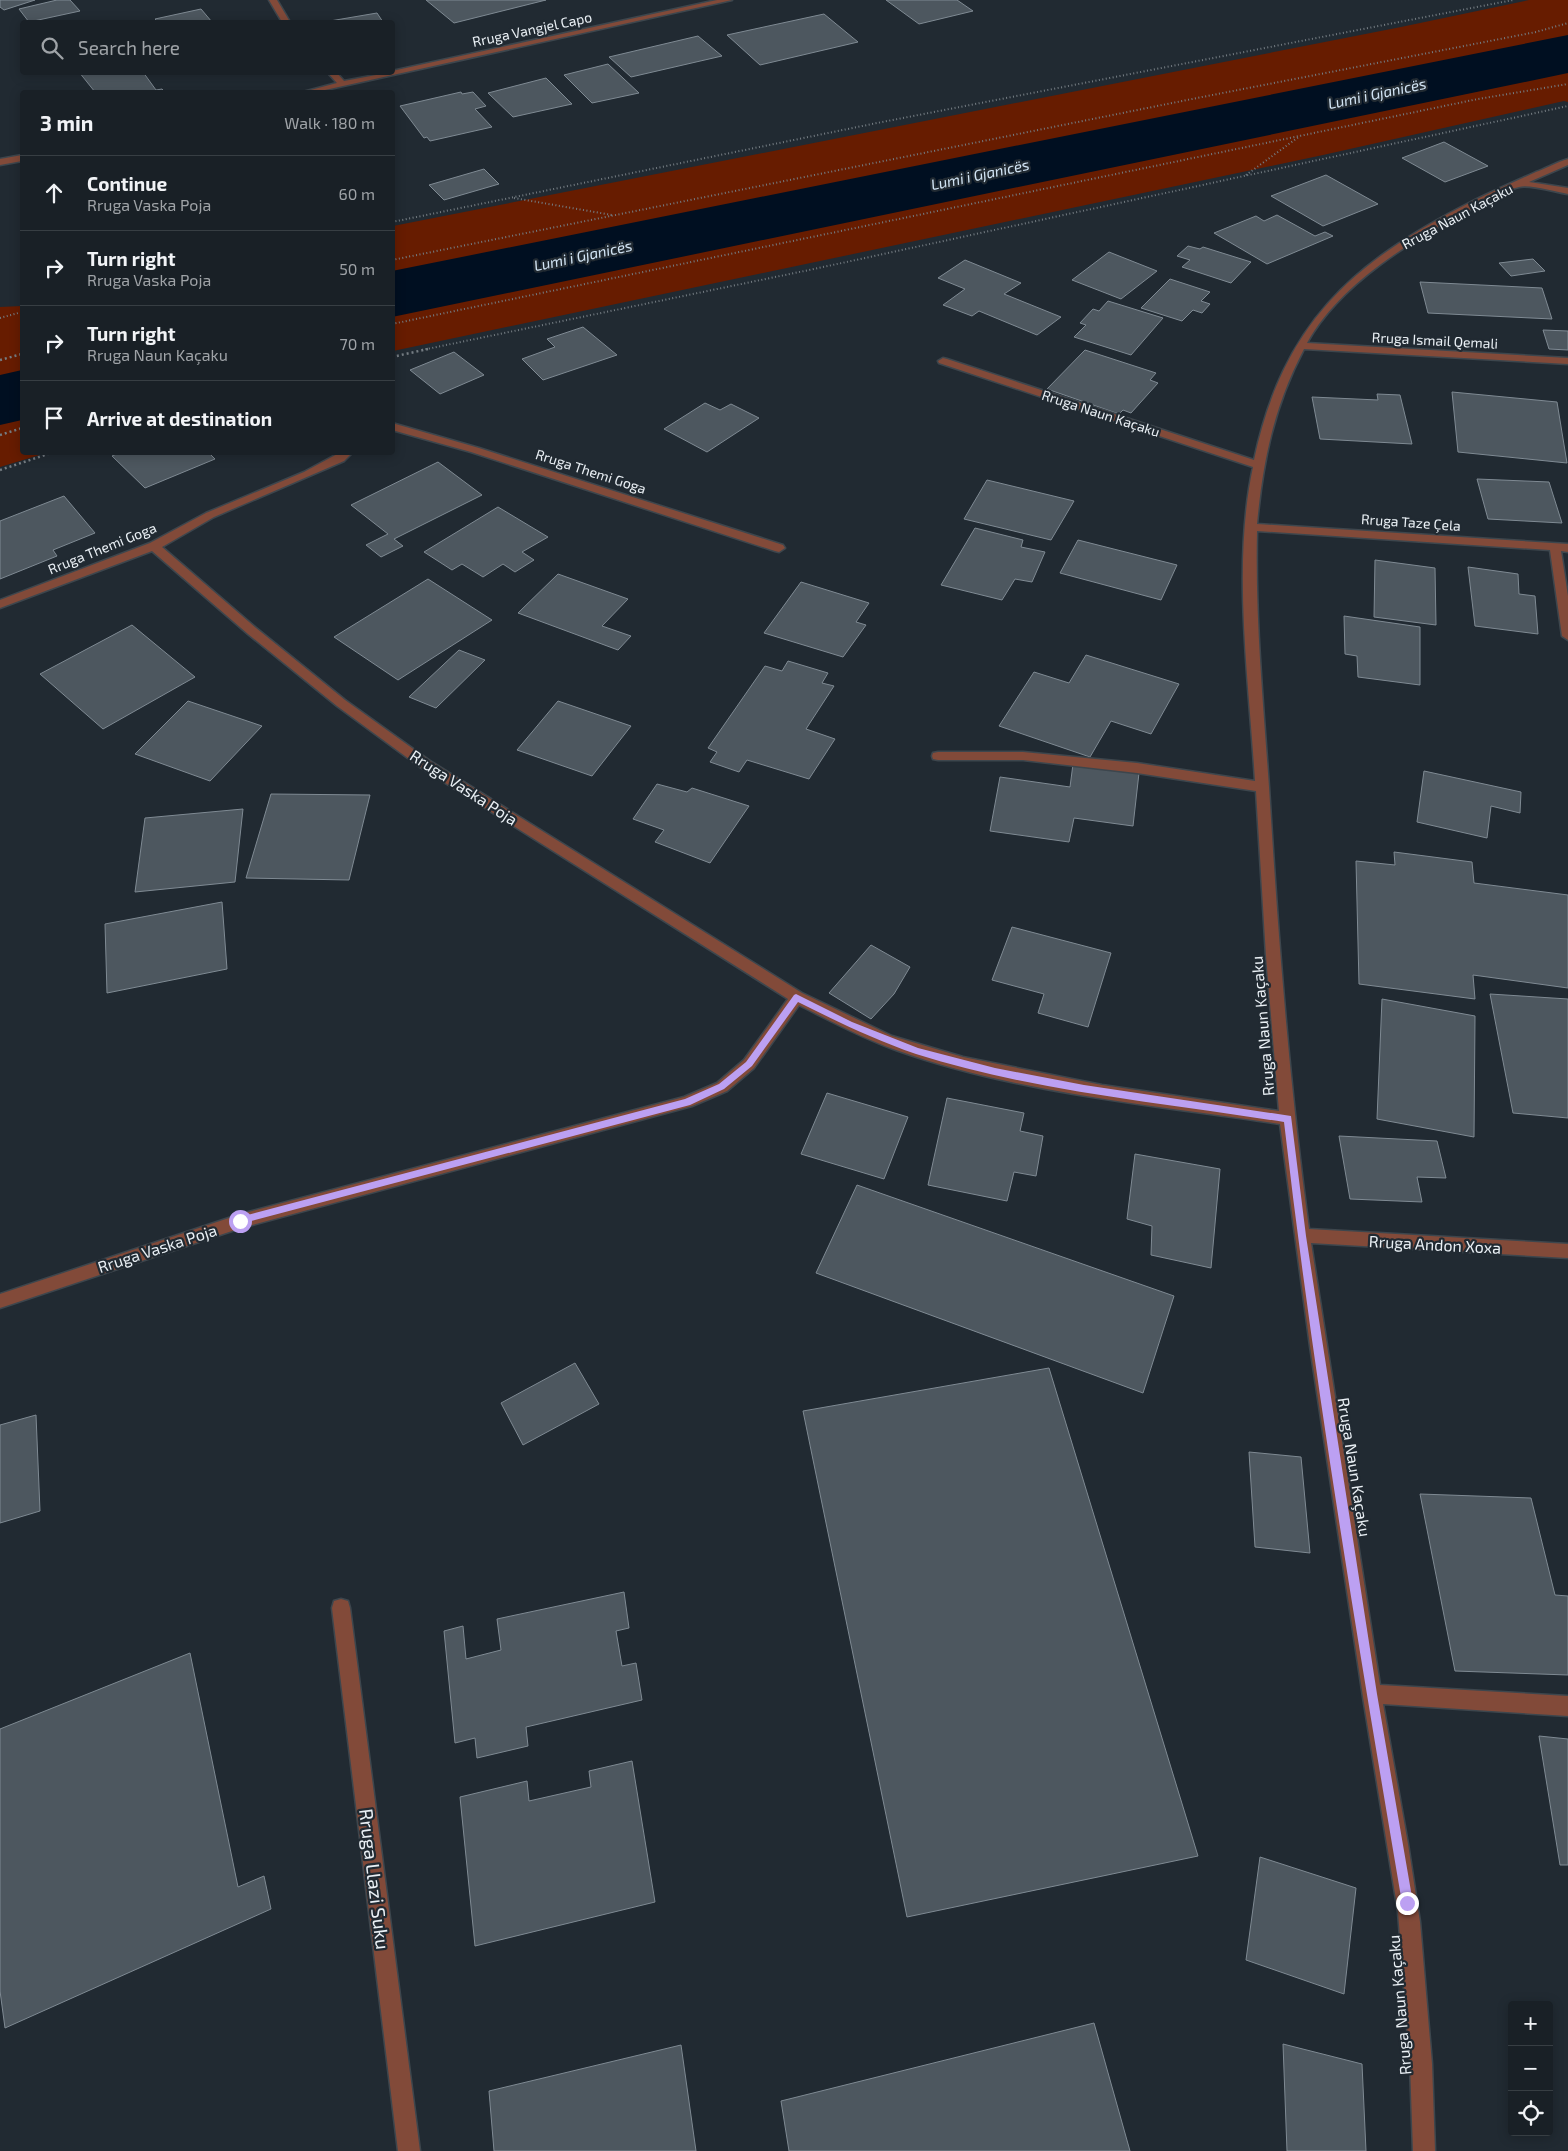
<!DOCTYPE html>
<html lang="en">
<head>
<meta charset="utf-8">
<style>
  :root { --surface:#192026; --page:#262d32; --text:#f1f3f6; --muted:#9fa3a7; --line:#373e43 }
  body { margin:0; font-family:"Exo 2",sans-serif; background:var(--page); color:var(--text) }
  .controls { position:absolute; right:15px; bottom:15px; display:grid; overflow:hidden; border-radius:5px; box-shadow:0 2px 12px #0003 }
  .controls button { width:45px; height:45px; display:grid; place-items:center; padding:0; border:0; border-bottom:1px solid var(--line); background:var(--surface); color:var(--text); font:25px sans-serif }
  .stop { position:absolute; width:15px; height:15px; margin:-11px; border:4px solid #bca0f2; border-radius:50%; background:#fff }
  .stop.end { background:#bca0f2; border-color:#fff; box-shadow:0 1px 5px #0008 }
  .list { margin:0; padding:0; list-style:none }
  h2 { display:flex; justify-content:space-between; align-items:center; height:65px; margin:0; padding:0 20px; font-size:21px }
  h2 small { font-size:16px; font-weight:400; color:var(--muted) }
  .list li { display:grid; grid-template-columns:32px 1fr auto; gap:15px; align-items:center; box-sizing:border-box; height:75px; padding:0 20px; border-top:1px solid var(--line) }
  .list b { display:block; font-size:19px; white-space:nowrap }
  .list p { margin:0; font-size:16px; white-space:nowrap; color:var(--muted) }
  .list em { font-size:16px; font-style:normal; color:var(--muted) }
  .icon { flex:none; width:28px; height:28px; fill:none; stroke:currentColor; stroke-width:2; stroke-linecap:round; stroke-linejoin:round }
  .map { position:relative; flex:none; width:1568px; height:2151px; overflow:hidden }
  .search { position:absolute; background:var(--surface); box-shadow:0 2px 12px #0003; left:20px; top:20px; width:375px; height:55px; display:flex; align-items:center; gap:12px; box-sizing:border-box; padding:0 18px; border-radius:5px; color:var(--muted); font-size:19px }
  .panel { position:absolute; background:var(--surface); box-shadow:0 2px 12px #0003; left:20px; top:90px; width:375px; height:365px; border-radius:5px }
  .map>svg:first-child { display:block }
</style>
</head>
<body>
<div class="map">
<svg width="1568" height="2151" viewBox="0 0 1568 2151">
  <rect width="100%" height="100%" fill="#212a32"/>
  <!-- green -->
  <path fill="#671c00" d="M1529,0H1568V102L1564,101L1323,155L393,351V226L1401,27Z
    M22,306V452L46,453L0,467V307Z"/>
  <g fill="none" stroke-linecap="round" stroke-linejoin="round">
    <!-- river -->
    <path fill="#000f21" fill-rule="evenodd" d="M1568,35V73L392,317V271Z
      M22,370V420L0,425V375Z"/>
  </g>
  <!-- building -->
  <path fill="#4d575f" stroke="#7f8a93" d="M0,0H35L4,10L0,7Z
    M57,0H70L80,11L29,22L19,9Z
    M426,0H546L454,23Z
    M886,0H957L973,11L919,24Z
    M201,9L212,22H158L155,19Z
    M377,13L383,22H324Z
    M824,14L858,42L760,65L727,35Z
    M698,36L722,56L631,77L609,57Z
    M608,64L639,93L592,103L564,75Z
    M79,72H143L156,90L162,89L165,92H95Z
    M546,78L572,104L513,117L488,93Z
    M461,92L462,94L473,92L486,106L475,109L492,127L430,141L427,137L424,138L400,106Z
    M1444,142L1488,166L1445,182L1402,158Z
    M484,169L499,184L444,200L429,185Z
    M1326,175L1378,204L1323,226L1271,196Z
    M1277,215L1315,236L1325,232L1333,236L1267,264L1214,233L1256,216L1264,221Z
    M1188,246L1200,249L1203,247L1251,262L1231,283L1182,267L1190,260L1177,256Z
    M1109,252L1157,271L1121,299L1072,280Z
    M1533,259L1545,271L1511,276L1499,263Z
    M965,260L1021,283L1004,294L1061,317L1037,335L979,311L972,316L943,305L965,289L938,278Z
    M1170,279L1210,292L1201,301L1210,304L1202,313L1193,310L1182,321L1141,308Z
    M1420,282L1542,288L1552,319L1428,313Z
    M1108,301L1163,318L1131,355L1074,337L1086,325L1080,323L1093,309L1099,311Z
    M583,327L617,355L543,380L522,359L555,347L547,339Z
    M1543,330L1568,331V350L1549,349Z
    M1085,350L1156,373L1150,380L1158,383L1131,413L1123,410L1119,414L1047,389Z
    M454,352L484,375L440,394L410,370Z
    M1452,392L1557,402L1567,463L1458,452Z
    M1377,394L1400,395L1412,444L1320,439L1312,397L1378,400Z
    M705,403L720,410L731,404L759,418L707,452L664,429Z
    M121,452H208L215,459L145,488L112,456Z
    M438,462L482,495L394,539L403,546L381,557L366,545L388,534L351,505Z
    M1477,479L1549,482L1562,523L1488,519Z
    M987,480L1074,501L1051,540L964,519Z
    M64,496L95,533L53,550L57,556L0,579V521Z
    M498,507L548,537L522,552L534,560L515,572L503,564L483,577L462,564L452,570L424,552Z
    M975,528L1023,540L1021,547L1045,552L1032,582L1015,579L1002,600L941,585Z
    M1078,540L1177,565L1161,600L1060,573Z
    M1375,560L1435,568L1436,625L1374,617Z
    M1468,567L1518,574L1519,594L1535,596L1538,634L1475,626Z
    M558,574L628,599L602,626L631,636L618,650L518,613Z
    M428,579L492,620L398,680L334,637Z
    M801,582L869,603L856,622L866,625L843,657L764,633Z
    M1344,616L1420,627V685L1358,677L1357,656L1345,654Z
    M132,625L195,677L103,729L40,674Z
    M459,650L485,660L436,708L409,697Z
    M1086,655L1179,684L1151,734L1111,721L1090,757L999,726L1034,672L1069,683Z
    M788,661L828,673L822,683L834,686L806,729L835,739L809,779L747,760L739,772L710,762L717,752L708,748L765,666L782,671Z
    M188,701L262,726L210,781L135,754Z
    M558,701L631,726L592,776L517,750Z
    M1073,764L1139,773L1133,826L1074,818L1069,842L990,831L1000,777L1070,787Z
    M1424,771L1521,792L1520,813L1491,806L1487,838L1417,822Z
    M657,784L687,792L692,788L749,806L710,863L655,842L664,830L633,819Z
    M271,794L370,795L349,880L246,878Z
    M243,809L235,882L135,892L145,818Z
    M1394,852L1472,862L1474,883L1568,895V988L1473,975L1475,999L1359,984L1356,861L1395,865Z
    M222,902L227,969L107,993L105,924Z
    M1012,927L1111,953L1088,1027L1038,1013L1044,994L992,980Z
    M871,945L910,967L894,994L871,1019L829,993Z
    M1490,994L1568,999V1118L1513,1113Z
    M1382,999L1475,1016L1474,1137L1377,1119Z
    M827,1093L908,1117L884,1179L801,1154Z
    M947,1098L1024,1113L1020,1131L1043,1136L1036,1176L1014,1172L1007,1201L928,1185Z
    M1339,1136L1437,1141L1446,1178L1417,1177L1422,1202L1350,1199Z
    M1135,1154L1220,1169L1211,1268L1151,1255L1152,1226L1127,1219Z
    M857,1185L1174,1296L1143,1393L816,1273Z
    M575,1363L599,1404L523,1445L501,1403Z
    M1049,1368L1198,1856L907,1917L803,1411Z
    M36,1415L40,1511L0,1523V1425Z
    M1249,1452L1301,1457L1310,1553L1255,1547Z
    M1420,1494L1531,1498L1555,1595L1568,1596V1675L1455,1671Z
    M624,1592L629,1628L616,1631L622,1666L636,1663L642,1700L526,1727L528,1746L477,1758L475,1738L455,1743L444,1631L463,1626L466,1659L501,1650L497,1619Z
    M190,1653L238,1887L264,1876L271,1909L5,2028L0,1991V1729Z
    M1539,1736L1568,1739V1865H1560Z
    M632,1761L655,1902L475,1946L460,1797L527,1781L529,1801L591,1787L589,1771Z
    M1260,1857L1356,1888L1344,1994L1246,1960Z
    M1094,2023L1130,2151H789L781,2101Z
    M1283,2044L1362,2064L1366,2151H1287Z
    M681,2045L696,2151H494L489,2091Z"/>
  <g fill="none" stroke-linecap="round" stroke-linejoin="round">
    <defs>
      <path id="minor" d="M269,0H277L290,22H282Z
        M717,0H732L316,92H303L337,83L327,72H336L344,81L392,72V71Z
        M22,155V161L0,165V159Z
        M1568,159V165L1529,182L1568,188V194C1556,192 1529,184 1519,187C1504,190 1488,201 1474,208C1416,237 1339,284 1307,343L1568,358V364L1304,349C1274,406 1263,460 1257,524L1568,544V552L1561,551L1568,596V640L1562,636L1550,550L1257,531C1255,617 1263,701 1269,787C1278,935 1289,1083 1309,1229L1568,1244V1258L1311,1243L1380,1685L1568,1696V1716L1383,1704L1408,1844L1420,1922L1432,2064L1435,2151H1413L1410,2064L1398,1912L1363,1697L1310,1346L1280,1124C1154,1105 1016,1093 896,1050C862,1038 831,1021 799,1005L754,1068L727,1091L692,1106L241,1228L0,1308V1294L241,1214L684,1097L717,1083L744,1060L788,999L420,767L337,706L248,634L152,551L0,608V600L150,543L206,513L304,472L341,452H353L344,461L214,517L162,547L256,628L345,700L430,761L802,993L892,1036L963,1057L1102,1085L1279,1111L1266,956L1256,791L1137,773L1023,760H938L933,759L932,756L933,753L938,752H1023L1137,763L1255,781C1249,681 1232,565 1253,467L939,363L938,361L943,358L947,359L1254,460C1283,324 1351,263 1471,202C1493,191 1514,182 1536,172C1547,168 1557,162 1568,159Z
        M392,423L479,448L783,545L785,548L779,552L775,551L471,452L392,430Z
        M341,1599L348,1601L350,1608L420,2151H398L332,1608L334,1601Z"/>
    </defs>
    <!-- minor casing -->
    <use href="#minor" stroke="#3d464d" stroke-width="3"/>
    <!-- path-far1 -->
    <path stroke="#757d83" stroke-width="2" stroke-dasharray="1 2.5" stroke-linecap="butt" d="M1246,175L1300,136
      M514,198L612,215
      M392,222L877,123L1513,0
      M392,260L1197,98L1536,32L1568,23
      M0,318L22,312
      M392,324L1478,99L1568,84
      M422,350L814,269L1568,106"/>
    <!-- path -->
    <path stroke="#757d83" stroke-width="2.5" stroke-dasharray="2 3" stroke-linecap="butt" d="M392,357L428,349
      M0,360L22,354
      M0,435L22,428
      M0,470L54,452"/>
    <!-- minor -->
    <use href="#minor" fill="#824a39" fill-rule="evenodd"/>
  </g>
  <!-- route -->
  <path fill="#bca0f2" d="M796,994L852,1022L918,1048L995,1068L1084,1085L1291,1116L1306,1236L1377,1694L1413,1903L1411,1907L1407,1908L1403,1907L1402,1903C1358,1643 1314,1383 1284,1122C1163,1103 1032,1091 916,1054C875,1040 836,1021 798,1002L752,1066L724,1089L690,1105L240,1224L236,1221L240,1217L685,1099L719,1084L746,1062L794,995Z"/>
  <g text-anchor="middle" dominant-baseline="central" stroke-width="4.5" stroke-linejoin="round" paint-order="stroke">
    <!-- far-street labels -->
    <g font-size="14" fill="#eaf0f5" stroke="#212a32">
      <text transform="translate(532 29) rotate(-12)">Rruga Vangjel Capo</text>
      <text transform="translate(1457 216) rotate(-28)">Rruga Naun Kaçaku</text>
      <text transform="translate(1435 340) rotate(3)">Rruga Ismail Qemali</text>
      <text transform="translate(1101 413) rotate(18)">Rruga Naun Kaçaku</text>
      <text transform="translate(591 471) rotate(18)">Rruga Themi Goga</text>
      <text transform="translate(1411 522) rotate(4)">Rruga Taze Çela</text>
      <text transform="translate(102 548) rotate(-22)">Rruga Themi Goga</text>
    </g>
    <!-- far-water labels -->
    <g font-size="15" font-style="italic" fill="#d3e5f5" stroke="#212a32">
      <text transform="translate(1377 93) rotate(-12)">Lumi i Gjanicës</text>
      <text transform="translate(980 174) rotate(-12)">Lumi i Gjanicës</text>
      <text transform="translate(583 255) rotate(-12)">Lumi i Gjanicës</text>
    </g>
    <!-- street labels -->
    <g font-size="16" fill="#eaf0f5" stroke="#212a32">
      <text transform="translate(464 787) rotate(33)">Rruga Vaska Poja</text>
      <text transform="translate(1262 1026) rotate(-95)">Rruga Naun Kaçaku</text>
      <text transform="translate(1435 1244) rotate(3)">Rruga Andon Xoxa</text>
      <text transform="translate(157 1248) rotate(-18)">Rruga Vaska Poja</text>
      <text transform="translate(1355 1467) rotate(81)">Rruga Naun Kaçaku</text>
      <text transform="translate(1399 2005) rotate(-95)">Rruga Naun Kaçaku</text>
    </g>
    <!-- near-street labels -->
    <g font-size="19" fill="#eaf0f5" stroke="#212a32">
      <text transform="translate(375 1879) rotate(83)">Rruga Llazi Suku</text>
    </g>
  </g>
</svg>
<div class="controls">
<button>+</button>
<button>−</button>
<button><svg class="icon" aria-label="locate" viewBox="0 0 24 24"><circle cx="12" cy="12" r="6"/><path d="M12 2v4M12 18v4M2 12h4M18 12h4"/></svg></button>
</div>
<div class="stop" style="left:240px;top:1221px"></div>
<div class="stop end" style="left:1407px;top:1903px"></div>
<div class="search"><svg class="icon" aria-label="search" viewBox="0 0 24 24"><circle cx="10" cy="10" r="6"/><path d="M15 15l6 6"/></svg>Search here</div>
<section class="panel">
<h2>3 min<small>Walk · 180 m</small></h2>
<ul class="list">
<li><svg class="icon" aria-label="ahead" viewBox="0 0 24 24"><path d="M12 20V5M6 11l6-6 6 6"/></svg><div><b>Continue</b><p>Rruga Vaska Poja</p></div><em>60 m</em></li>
<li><svg class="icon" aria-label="right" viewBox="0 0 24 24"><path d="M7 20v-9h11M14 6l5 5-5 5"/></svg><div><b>Turn right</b><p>Rruga Vaska Poja</p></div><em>50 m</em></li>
<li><svg class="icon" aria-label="right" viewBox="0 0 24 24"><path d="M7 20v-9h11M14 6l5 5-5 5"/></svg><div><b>Turn right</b><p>Rruga Naun Kaçaku</p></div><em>70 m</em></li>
<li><svg class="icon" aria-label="arrive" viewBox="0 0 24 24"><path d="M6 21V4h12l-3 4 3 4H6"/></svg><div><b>Arrive at destination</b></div></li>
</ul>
</section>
</div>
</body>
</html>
